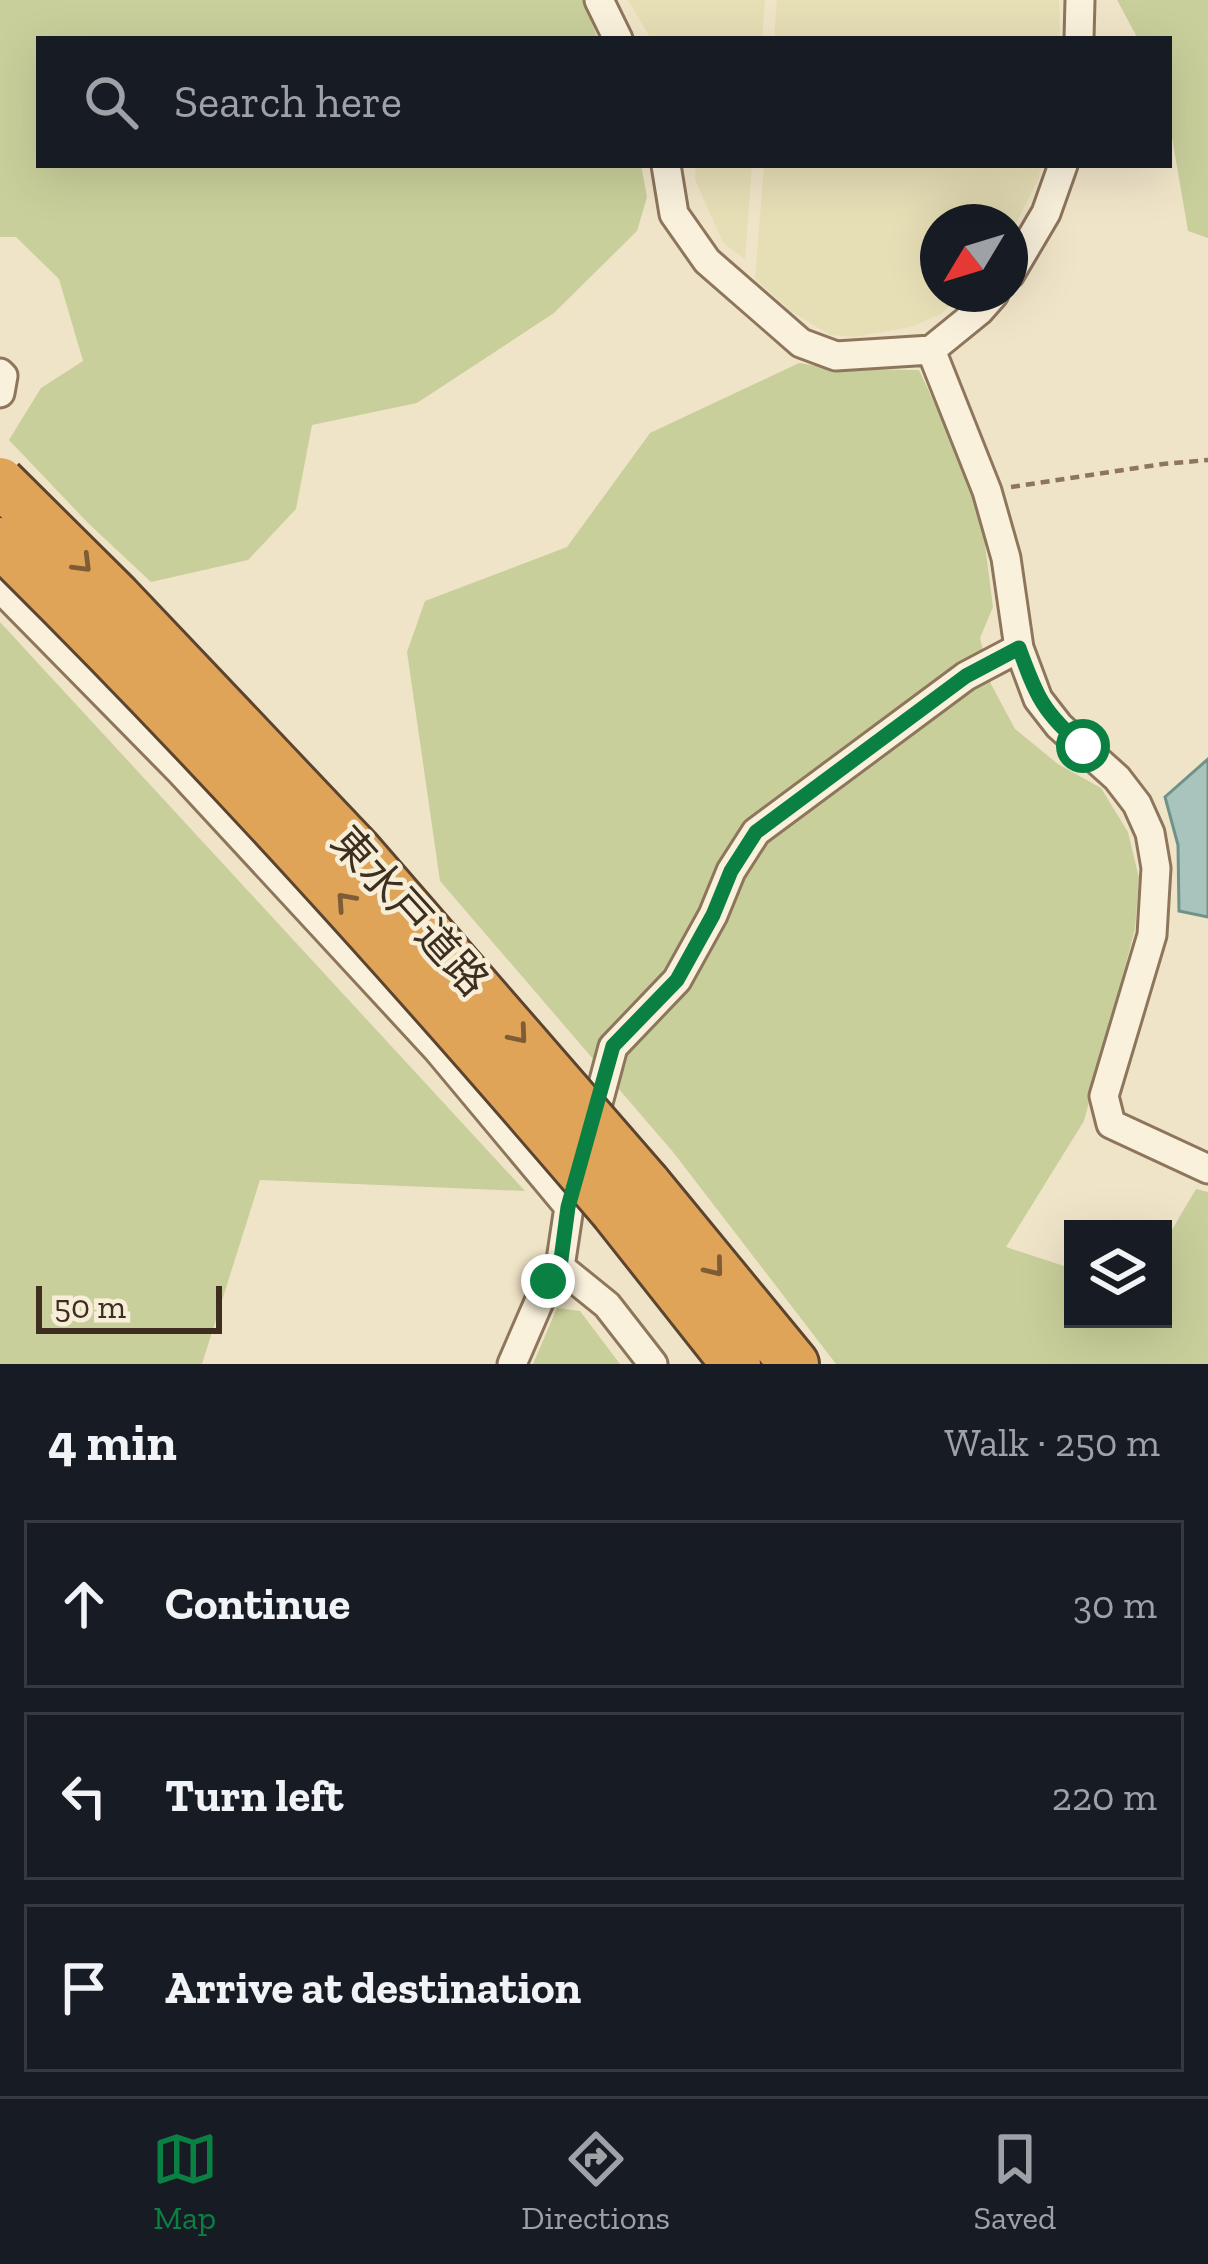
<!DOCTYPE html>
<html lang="en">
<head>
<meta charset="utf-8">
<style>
  :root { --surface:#171b24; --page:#242831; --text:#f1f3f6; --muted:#9ea1a6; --line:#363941; --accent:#0b8043 }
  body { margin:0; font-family:"Zilla Slab","Noto Sans JP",serif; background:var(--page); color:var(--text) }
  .controls { position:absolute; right:36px; bottom:36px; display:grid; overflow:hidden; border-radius:0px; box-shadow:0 12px 48px #0002 }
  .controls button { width:108px; height:108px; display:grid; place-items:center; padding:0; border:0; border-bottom:3px solid var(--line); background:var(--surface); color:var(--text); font:60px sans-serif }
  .compass { position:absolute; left:920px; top:204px; width:108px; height:108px; border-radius:50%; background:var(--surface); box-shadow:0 12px 48px #0002; rotate:232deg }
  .scale { position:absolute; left:36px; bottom:30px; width:186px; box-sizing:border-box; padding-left:12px; border:6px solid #3d2e20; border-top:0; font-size:33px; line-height:42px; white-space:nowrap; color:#3d2e20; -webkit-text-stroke:9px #f7eed8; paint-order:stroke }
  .stop { position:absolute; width:36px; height:36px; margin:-27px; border:9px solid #0b8043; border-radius:50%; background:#fff }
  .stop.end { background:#0b8043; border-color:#fff; box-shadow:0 3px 12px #0008 }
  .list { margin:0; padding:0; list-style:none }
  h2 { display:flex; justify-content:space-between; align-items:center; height:156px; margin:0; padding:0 48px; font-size:51px }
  h2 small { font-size:39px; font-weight:400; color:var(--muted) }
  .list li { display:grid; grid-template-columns:78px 1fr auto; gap:36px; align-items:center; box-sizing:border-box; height:168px; margin:0 24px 24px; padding:0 24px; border:3px solid var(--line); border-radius:0px }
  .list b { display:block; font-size:45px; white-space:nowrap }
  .list em { font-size:39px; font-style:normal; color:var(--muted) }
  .icon { flex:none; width:66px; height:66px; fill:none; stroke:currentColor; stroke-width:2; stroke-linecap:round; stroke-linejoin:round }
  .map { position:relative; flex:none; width:1208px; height:1364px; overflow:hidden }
  .search { position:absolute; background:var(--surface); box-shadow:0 12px 48px #0002; left:36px; right:36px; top:36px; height:132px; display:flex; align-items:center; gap:30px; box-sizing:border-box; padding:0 42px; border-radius:0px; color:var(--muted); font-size:45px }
  .sheet { height:732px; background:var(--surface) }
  nav { display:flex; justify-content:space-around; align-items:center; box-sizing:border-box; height:168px; border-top:3px solid var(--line); background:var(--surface); font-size:33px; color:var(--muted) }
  nav a { display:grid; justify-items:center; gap:6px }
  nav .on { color:var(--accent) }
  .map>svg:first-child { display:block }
</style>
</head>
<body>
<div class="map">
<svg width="1208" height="1364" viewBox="0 0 1208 1364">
  <rect width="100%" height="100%" fill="#f0e4c8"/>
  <!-- farmland -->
  <path fill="#e6deb5" d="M628,0H765L762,39H651Z
    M777,0H1059L1060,39H774Z
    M696,165H752L745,259L723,243L695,179Z
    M764,165H1042L1038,180L1010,236V222H938V294H963L941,314L911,327L854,337L830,335L792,312L755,279Z"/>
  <!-- green -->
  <path fill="#c9cf9b" d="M0,0H583L598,39H39V165H641L647,197L637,231L554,313L417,403L312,425L296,509L248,560L151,582L88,523L9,440L41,388L83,361L59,279L16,237H0Z
    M1117,0H1208V238L1188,231L1169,120V39H1138Z
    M799,363L837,369L919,370L979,498L993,607L980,638L991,684L1015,729L1058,764L1101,788L1128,832L1139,878L1135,929L1084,1121L1006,1247L1073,1269V1319H1163V1245L1196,1189L1208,1192V1364H836L673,1152L440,881L407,652L425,601L567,547L650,433Z
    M0,622L525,1191L260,1180L202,1364H0Z
    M557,1308L580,1311L620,1364H533Z"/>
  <!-- water -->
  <path fill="#a9c4bc" stroke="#6f938a" stroke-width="3" d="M1208,759V917L1179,911L1178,845L1165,797Z"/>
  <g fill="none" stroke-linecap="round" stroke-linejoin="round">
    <defs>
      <path id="street" d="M599,0L618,39
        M1079,39L1080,0
        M666,165L674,214L707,261L801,343L836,356L931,350L979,311L994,294
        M1010,274L1046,213L1063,165
        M931,350L987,491L1006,558L1019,648L1038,699L1059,726L1117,778L1137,804L1150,833L1156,868L1152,935L1104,1096L1111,1124L1208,1169
        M0,373L3,376L0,393
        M0,588L181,772L437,1049L569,1207
        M591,1129L613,1047L677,980L713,915L731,871L756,832L966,676L1019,648
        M560,1267L607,1305L653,1364
        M512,1364L548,1281L560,1267L569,1207L580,1166"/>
      <path id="highway" d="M646,1184L794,1364
        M615,1211L736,1364"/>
    </defs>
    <!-- street casing -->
    <use href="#street" stroke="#8d765c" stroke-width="33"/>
    <!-- highway casing -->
    <use href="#highway" stroke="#5b4430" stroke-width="54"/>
    <!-- path -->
    <path stroke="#8d765c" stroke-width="4.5" stroke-dasharray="9 6" stroke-linecap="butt" d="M1011,487L1163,464L1208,460"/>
    <!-- street -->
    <use href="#street" stroke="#faf1dc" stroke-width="27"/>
    <!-- highway -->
    <use href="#highway" stroke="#e0a458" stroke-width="48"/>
    <defs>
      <path id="highway-bridge" d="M0,482L116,597L356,850L646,1184
        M0,542C216,755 418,980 615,1211"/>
    </defs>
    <!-- highway-bridge casing -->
    <use href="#highway-bridge" stroke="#5b4430" stroke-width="54" stroke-linecap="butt"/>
    <!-- highway-bridge -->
    <use href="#highway-bridge" stroke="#e0a458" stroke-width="48"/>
  </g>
  <!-- one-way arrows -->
  <defs><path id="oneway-chevron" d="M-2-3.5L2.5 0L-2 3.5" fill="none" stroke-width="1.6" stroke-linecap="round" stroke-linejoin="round" transform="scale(3)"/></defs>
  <g stroke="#7e5d36">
    <use href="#oneway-chevron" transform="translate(83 564) rotate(45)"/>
    <use href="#oneway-chevron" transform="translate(345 901) rotate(-132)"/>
    <use href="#oneway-chevron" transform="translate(519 1035) rotate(50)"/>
    <use href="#oneway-chevron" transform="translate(715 1268) rotate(51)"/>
  </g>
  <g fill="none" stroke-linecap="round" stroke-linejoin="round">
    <!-- route -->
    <path stroke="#0b8043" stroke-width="15" d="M548,1281L560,1267L568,1207L613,1046L677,980L713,915L731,871L756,832L966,676L1019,648C1036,695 1043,713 1083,746"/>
  </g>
  <g text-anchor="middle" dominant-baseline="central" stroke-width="9" stroke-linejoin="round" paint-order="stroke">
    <!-- street labels -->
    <g font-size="42" fill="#3d2e20" stroke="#f7eed8">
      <text transform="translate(410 911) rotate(48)">東水戸道路</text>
    </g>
  </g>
</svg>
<div class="controls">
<button><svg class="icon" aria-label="layers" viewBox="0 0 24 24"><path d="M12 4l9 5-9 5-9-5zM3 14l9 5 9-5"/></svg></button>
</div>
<svg class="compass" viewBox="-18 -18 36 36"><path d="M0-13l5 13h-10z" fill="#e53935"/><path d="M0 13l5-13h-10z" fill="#9ea1a6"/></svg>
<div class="scale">50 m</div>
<div class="stop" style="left:1083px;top:746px"></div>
<div class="stop end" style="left:548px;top:1281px"></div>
<div class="search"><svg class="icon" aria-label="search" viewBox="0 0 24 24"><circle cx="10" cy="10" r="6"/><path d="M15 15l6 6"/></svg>Search here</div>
</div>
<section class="sheet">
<h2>4 min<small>Walk · 250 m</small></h2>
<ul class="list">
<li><svg class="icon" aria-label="ahead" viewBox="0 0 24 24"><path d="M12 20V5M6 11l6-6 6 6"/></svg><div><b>Continue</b></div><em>30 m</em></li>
<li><svg class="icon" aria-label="left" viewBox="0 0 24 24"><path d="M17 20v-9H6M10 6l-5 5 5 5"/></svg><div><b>Turn left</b></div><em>220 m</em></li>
<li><svg class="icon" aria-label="arrive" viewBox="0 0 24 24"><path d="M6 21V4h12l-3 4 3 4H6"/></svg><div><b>Arrive at destination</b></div></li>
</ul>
</section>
<nav>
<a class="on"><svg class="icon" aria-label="map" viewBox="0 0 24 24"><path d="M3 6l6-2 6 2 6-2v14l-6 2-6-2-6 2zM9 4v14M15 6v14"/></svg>Map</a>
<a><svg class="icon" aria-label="directions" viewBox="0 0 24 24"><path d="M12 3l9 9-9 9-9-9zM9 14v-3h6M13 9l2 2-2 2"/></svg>Directions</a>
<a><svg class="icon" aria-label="saved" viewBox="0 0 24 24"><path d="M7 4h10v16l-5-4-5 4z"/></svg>Saved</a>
</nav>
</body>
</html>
